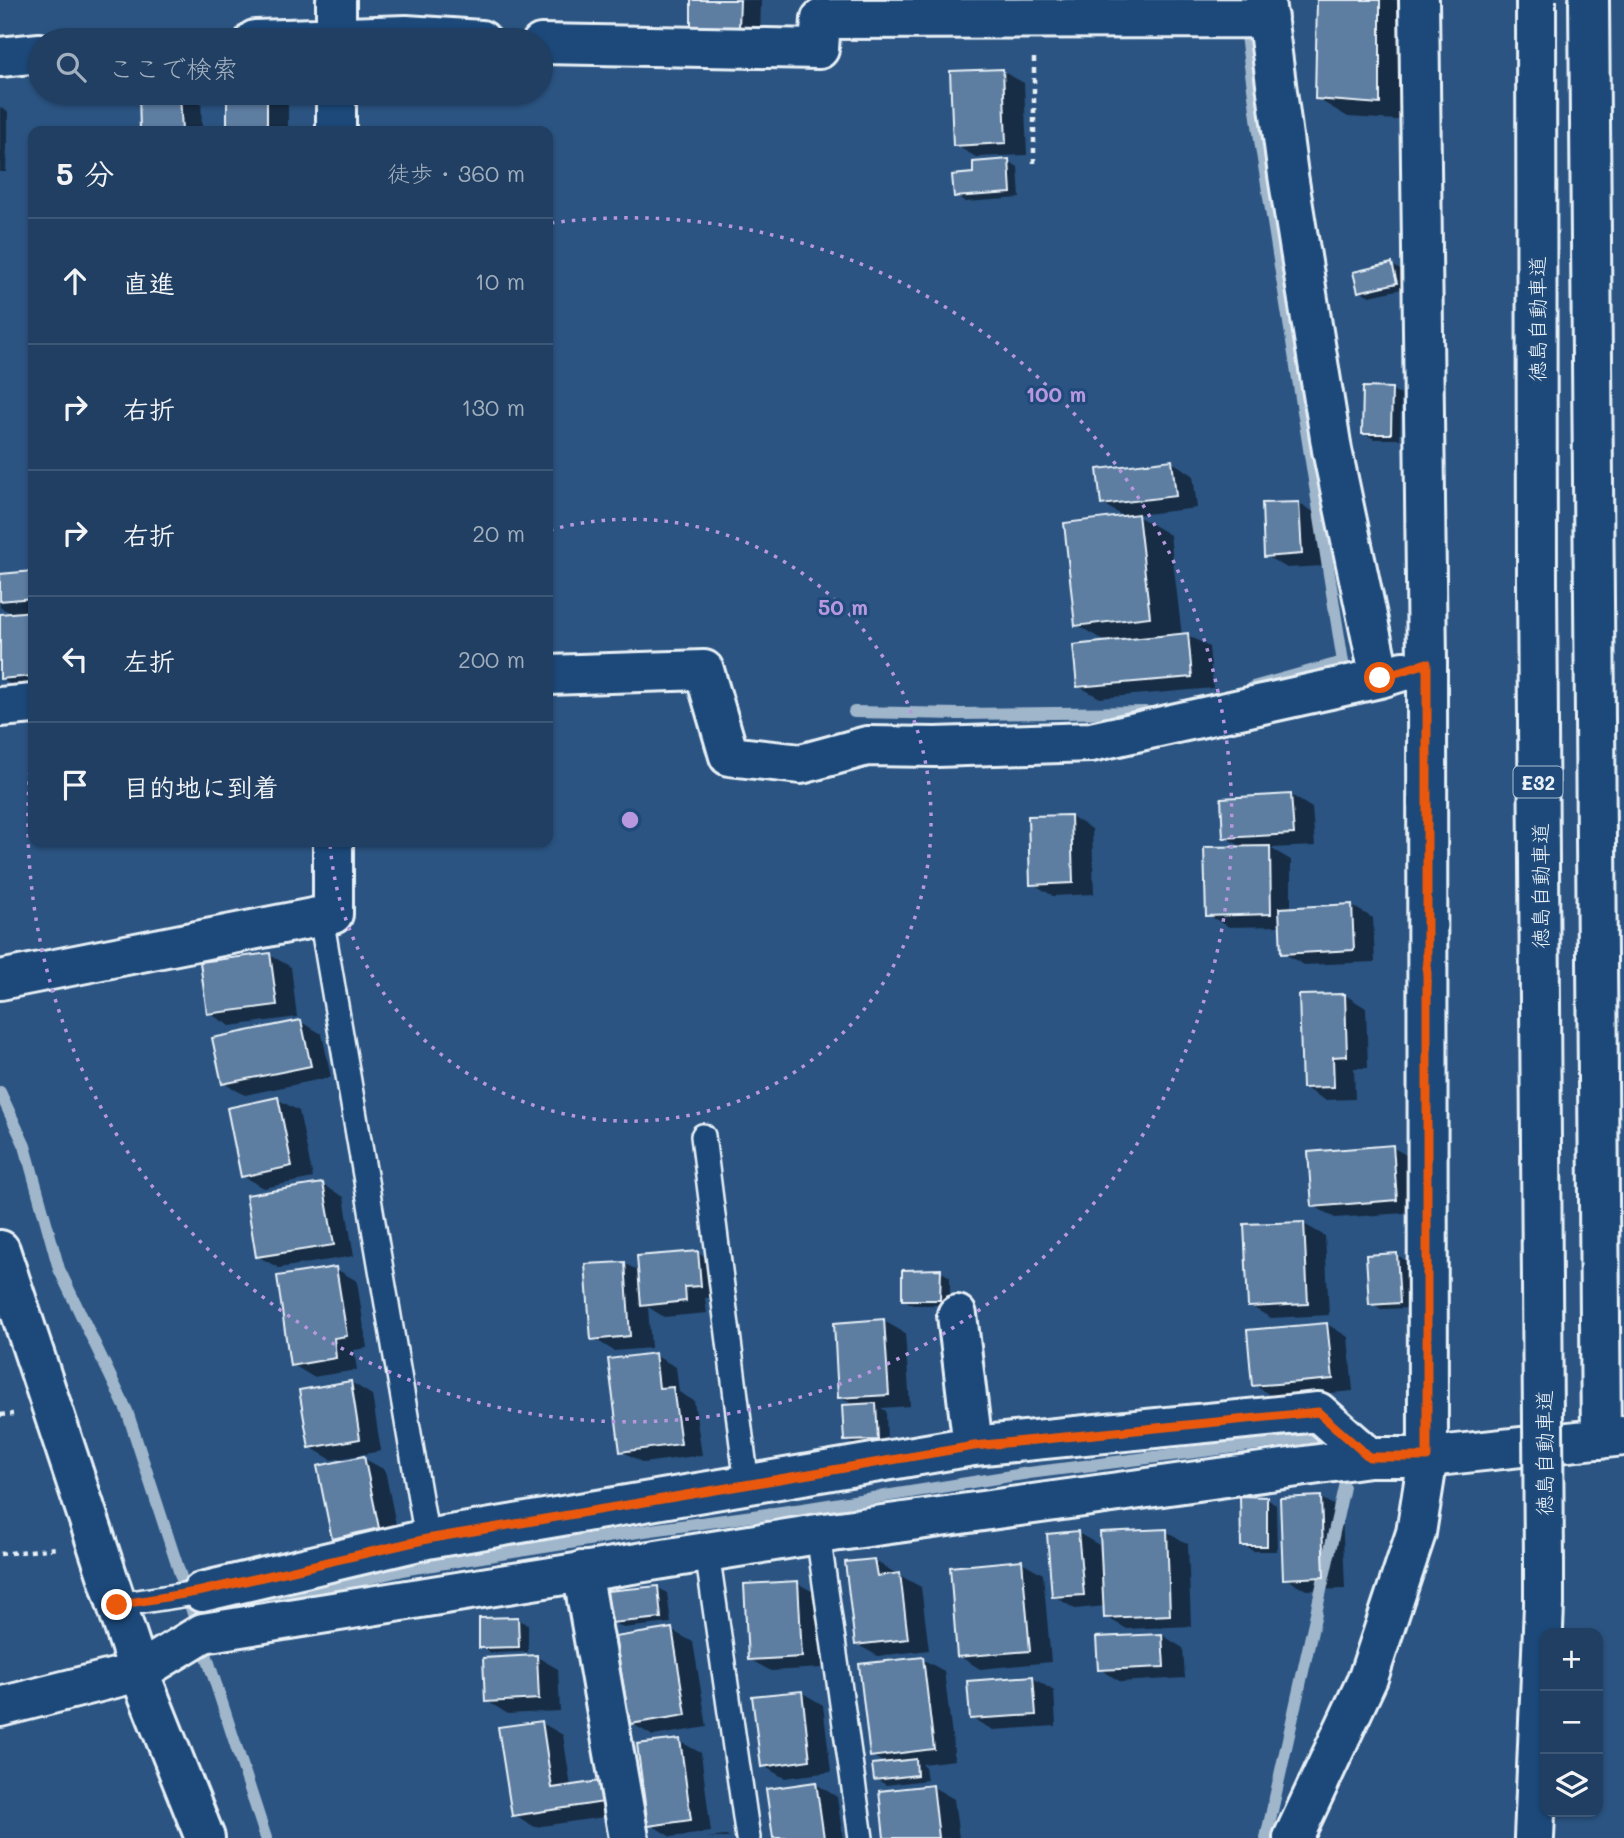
<!DOCTYPE html>
<html lang="ja">
<head>
<meta charset="utf-8">
<style>
  :root { --surface:#203f62; --page:#2d4a6b; --text:#f1f3f6; --muted:#a2afbe; --line:#3d5877 }
  body { margin:0; font-family:Mali,"Klee One",sans-serif; background:var(--page); color:var(--text) }
  .controls { position:absolute; right:21px; bottom:21px; display:grid; overflow:hidden; border-radius:14px; box-shadow:0 2px 5px #0004 }
  .controls button { width:63px; height:63px; display:grid; place-items:center; padding:0; border:0; border-bottom:2px solid var(--line); background:var(--surface); color:var(--text); font:35px sans-serif }
  .stop { position:absolute; width:21px; height:21px; margin:-16px; border:5px solid #ea580c; border-radius:50%; background:#fff }
  .stop.end { background:#ea580c; border-color:#fff; box-shadow:0 2px 7px #0008 }
  .list { margin:0; padding:0; list-style:none }
  h2 { display:flex; justify-content:space-between; align-items:center; height:91px; margin:0; padding:0 28px; font-size:30px }
  h2 small { font-size:23px; font-weight:400; color:var(--muted) }
  .list li { display:grid; grid-template-columns:46px 1fr auto; gap:21px; align-items:center; box-sizing:border-box; height:126px; padding:0 28px; border-top:2px solid var(--line) }
  .list b { display:block; font-size:26px; white-space:nowrap }
  .list em { font-size:23px; font-style:normal; color:var(--muted) }
  .icon { flex:none; width:38px; height:38px; fill:none; stroke:currentColor; stroke-width:2; stroke-linecap:round; stroke-linejoin:round }
  .map { position:relative; flex:none; width:1624px; height:1838px; overflow:hidden }
  .search { position:absolute; background:var(--surface); box-shadow:0 2px 5px #0004; left:28px; top:28px; width:525px; height:77px; display:flex; align-items:center; gap:18px; box-sizing:border-box; padding:0 24px; border-radius:38px; color:var(--muted); font-size:26px }
  .panel { position:absolute; background:var(--surface); box-shadow:0 2px 5px #0004; left:28px; top:126px; width:525px; height:721px; border-radius:14px }
  .map>svg:first-child { display:block }
</style>
</head>
<body>
<div class="map">
<svg width="1624" height="1838" viewBox="0 0 1624 1838">
  <rect width="100%" height="100%" fill="#2b5482"/>
  <filter id="ink" filterUnits="userSpaceOnUse"><feTurbulence type="fractalNoise" baseFrequency=".0143" numOctaves="2"/><feDisplacementMap in="SourceGraphic" scale="14" xChannelSelector="R" yChannelSelector="G"/><feConvolveMatrix kernelMatrix="1 2 1 2 8 2 1 2 1" color-interpolation-filters="sRGB"/></filter>
  <g filter="url(#ink)">
    <!-- shadow -->
    <path fill="#0007" d="M693,0H761L760,41L714,39Z
      M1319,0H1405L1412,121L1348,117L1316,98Z
      M1002,71L1024,83L1027,155L976,157L955,145Z
      M141,93H201L202,131H142Z
      M229,93H288V131H229Z
      M0,107L8,112L6,172H0Z
      M1008,161L1018,167L1020,198L966,202L956,196L975,175Z
      M1392,265L1402,271L1406,288L1370,296L1360,291Z
      M1391,389L1401,395L1400,439H1374L1364,433Z
      M1172,462L1193,475L1197,508L1136,515L1170,535L1182,636L1188,635L1209,647L1213,688L1100,698L1078,686L1108,643L1077,625L1126,518L1103,504Z
      M1299,503L1320,516L1323,566L1287,568L1266,556Z
      M33,573V689L20,690L0,678V616L13,614L0,607V576Z
      M1291,795L1312,808L1315,846L1270,848L1291,860V909L1352,906L1373,918L1375,962L1304,965L1283,953L1281,926L1229,927L1208,915L1244,848L1225,837Z
      M1071,816L1092,829L1094,894L1053,896L1032,883Z
      M270,955L291,967L297,1017L230,1026L209,1013Z
      M1345,995L1366,1008L1368,1068H1354L1355,1099L1325,1100L1303,1087Z
      M301,1022L322,1034L331,1077L245,1095L223,1083Z
      M277,1099L299,1111L313,1178L264,1188L243,1176Z
      M1392,1147L1413,1159L1418,1212L1335,1218L1314,1206Z
      M323,1185L344,1197L354,1256L279,1268L257,1256Z
      M1304,1224L1325,1236L1329,1315L1271,1318L1250,1306Z
      M698,1253L719,1265L721,1297L705,1298L707,1313L664,1317L648,1307L651,1348L614,1351L593,1338L624,1263L640,1272Z
      M1397,1255L1407,1261L1410,1308L1381,1309L1371,1303Z
      M336,1269L357,1281L367,1348L354,1350L357,1370L313,1377L292,1364Z
      M940,1271L950,1277V1305H913L903,1299Z
      M884,1321L905,1333L910,1406L881,1408L886,1411L887,1444L856,1446L845,1440L855,1406L840,1397Z
      M1327,1324L1348,1337L1353,1391L1275,1398L1254,1385Z
      M654,1355L676,1367L679,1392L694,1401L702,1455L643,1463L622,1451Z
      M351,1382L372,1395L381,1451L332,1460L310,1447Z
      M363,1458L385,1470L399,1540L355,1550L333,1538Z
      M1266,1498L1276,1504L1277,1551H1253L1243,1545Z
      M1321,1498L1342,1510L1345,1589L1306,1590L1285,1578Z
      M1166,1531L1188,1544L1191,1626L1127,1629L1106,1617V1606L1075,1609L1054,1596L1078,1533L1099,1545L1100,1555Z
      M874,1560L895,1573L896,1575H899L921,1587L929,1650L878,1656L856,1644Z
      M1022,1562L1043,1574L1051,1662L980,1669L959,1656Z
      M797,1583L819,1595L822,1668L771,1671L749,1659Z
      M657,1587L667,1593L671,1623L623,1628L612,1622Z
      M518,1619L528,1625V1652L491,1653L481,1647Z
      M671,1630L693,1642L707,1727L653,1736L631,1723Z
      M1162,1635L1183,1648L1185,1678L1121,1682L1100,1669Z
      M537,1657L558,1669L560,1711L508,1714L487,1701Z
      M922,1659L944,1671L955,1760L922,1764L925,1767L927,1780L886,1785L876,1779L887,1764L872,1756Z
      M1033,1678L1054,1691L1056,1726L993,1730L971,1718Z
      M801,1692L823,1705L831,1772L784,1778L762,1765Z
      M542,1723L563,1735L571,1787L600,1782L624,1814L535,1827L514,1815Z
      M679,1741L701,1753L711,1832L671,1837L650,1824Z
      M816,1784L837,1797L843,1838H774Z
      M933,1787L954,1799L959,1838H886Z
      M726,1836L730,1838H707Z"/>
    <g fill="none" stroke-linecap="round" stroke-linejoin="round">
      <!-- stream -->
      <path stroke="#a0b6cb" stroke-width="12" d="M1244,21L1261,147L1343,662L1253,687
        M854,712L959,714L1151,712
        M0,1092L25,1146L59,1269L127,1411L266,1838
        M222,1612L408,1569L644,1531L803,1509L1029,1473L1320,1436
        M1266,1838L1344,1487"/>
    </g>
    <!-- building -->
    <path fill="#5d7da1" stroke="#e8f1f8" stroke-width="2" d="M691,0H740L739,29L691,28Z
      M1317,0H1380V104L1315,99Z
      M1003,69L1006,143L953,146L950,71Z
      M139,93H180L182,131H140Z
      M227,93H267V131H227Z
      M1009,159L1011,193L954,197L952,175L973,173V162Z
      M1392,263L1397,283L1358,292L1353,272Z
      M1363,387L1392,388L1391,434H1362Z
      M1172,460L1176,496L1101,505L1097,469Z
      M1299,502L1302,554L1264,557L1262,503Z
      M1138,514L1150,617L1075,626L1064,523Z
      M33,571V598L0,601V574Z
      M33,611V676L0,679V614Z
      M1188,633L1192,677L1077,687L1073,645Z
      M1291,794L1294,834L1223,838L1221,798Z
      M1071,815L1073,883L1030,885L1028,816Z
      M1270,846L1271,914L1206,916L1204,847Z
      M1352,904L1354,950L1281,954L1279,908Z
      M270,953L277,1005L207,1014L200,962Z
      M1345,994L1347,1056L1333,1057L1334,1087L1302,1088L1299,995Z
      M301,1020L311,1066L222,1084L212,1038Z
      M278,1097L292,1166L241,1177L227,1108Z
      M1393,1145L1397,1200L1312,1207L1308,1152Z
      M323,1183L334,1245L256,1257L246,1195Z
      M1304,1222L1308,1304L1248,1307L1244,1224Z
      M698,1251L701,1286L685,1287L686,1301L641,1306L637,1256Z
      M1397,1253L1400,1303L1369,1305L1366,1255Z
      M625,1262L630,1336L591,1340L585,1264Z
      M336,1267L347,1336L334,1338L336,1358L290,1366L277,1276Z
      M941,1269L940,1300H902V1270Z
      M884,1319L889,1395L838,1398L834,1323Z
      M1327,1323L1333,1379L1252,1386L1247,1330Z
      M655,1353L659,1388L673,1387L681,1444L620,1452L608,1359Z
      M351,1381L360,1439L309,1448L299,1390Z
      M876,1403L878,1440L844,1441L842,1405Z
      M364,1456L379,1528L332,1539L317,1466Z
      M1240,1496L1267,1497V1546H1241Z
      M1321,1496L1324,1577L1283,1579L1280,1498Z
      M1167,1529L1170,1615L1104,1618L1100,1532Z
      M1078,1531L1084,1595L1052,1597L1047,1534Z
      M874,1559L877,1576L900,1573L908,1639L855,1645L845,1562Z
      M1022,1560L1030,1651L957,1657L950,1567Z
      M798,1581L802,1657L748,1660L744,1584Z
      M658,1586L661,1618L611,1623L607,1591Z
      M518,1617L519,1647L479,1648V1618Z
      M672,1628L686,1715L630,1724L615,1637Z
      M1162,1634L1164,1667L1098,1670L1096,1637Z
      M537,1655L539,1699L485,1702L483,1658Z
      M923,1657L934,1749L870,1757L859,1664Z
      M1033,1676L1036,1715L970,1719L967,1681Z
      M802,1691L810,1760L761,1767L752,1696Z
      M542,1721L552,1788L600,1781L604,1802L512,1816L498,1727Z
      M680,1739L691,1820L648,1826L637,1744Z
      M916,1759L917,1775L874,1780L872,1764Z
      M816,1782L824,1838H773L766,1789Z
      M933,1785L939,1838H884L879,1791Z"/>
    <g fill="none" stroke-linecap="round" stroke-linejoin="round">
      <defs>
        <path id="service" d="M321,917L427,1539
          M703,1136L747,1484
          M818,1534L861,1838
          M707,1552L748,1838
          M117,1605L202,1592"/>
        <path id="minor" d="M1265,0L1288,175L1332,450L1380,678L1403,671
          M1589,0L1601,1439
          M255,40L406,35L481,40
          M336,40V0
          M541,44L819,49L821,19L1268,18
          M0,57L40,53
          M336,131V93
          M548,675L704,670L729,756L801,764L867,746L936,747L1091,742L1380,678
          M0,707L33,704
          M0,980L333,914V842
          M0,1250L139,1672L205,1838
          M957,1315L973,1446
          M582,1571L629,1838
          M202,1592L427,1539L973,1446L1318,1412L1369,1457
          M0,1707L139,1672L203,1633L818,1534L1369,1457H1428L1624,1436"/>
        <path id="tertiary" d="M1293,1838L1368,1678L1416,1533L1428,1457L1427,663L1419,0"/>
        <path id="motorway" d="M1534,1838L1544,1605V1563"/>
      </defs>
      <!-- service casing -->
      <use href="#service" stroke="#e8f1f8" stroke-width="28"/>
      <!-- minor casing -->
      <use href="#minor" stroke="#e8f1f8" stroke-width="44"/>
      <!-- tertiary casing -->
      <use href="#tertiary" stroke="#e8f1f8" stroke-width="44"/>
      <!-- motorway casing -->
      <use href="#motorway" stroke="#e8f1f8" stroke-width="44"/>
      <!-- path -->
      <path stroke="#e8f1f8" stroke-width="4.5" stroke-dasharray="5 5" stroke-linecap="butt" d="M1034,58V165
        M0,1415L13,1414
        M0,1554L58,1548"/>
      <!-- service -->
      <use href="#service" stroke="#1f4a7a" stroke-width="23"/>
      <!-- minor -->
      <use href="#minor" stroke="#1f4a7a" stroke-width="38"/>
      <!-- tertiary -->
      <use href="#tertiary" stroke="#1f4a7a" stroke-width="38"/>
      <!-- motorway -->
      <use href="#motorway" stroke="#1f4a7a" stroke-width="38"/>
      <defs>
        <path id="motorway-bridge" d="M1536,0L1537,582L1544,1563"/>
      </defs>
      <!-- motorway-bridge casing -->
      <use href="#motorway-bridge" stroke="#e8f1f8" stroke-width="44" stroke-linecap="butt"/>
      <!-- motorway-bridge -->
      <use href="#motorway-bridge" stroke="#1f4a7a" stroke-width="38"/>
    </g>
  </g>
  <g fill="none" stroke-linecap="round" stroke-linejoin="round" filter="url(#ink)">
    <!-- route -->
    <path stroke="#ea580c" stroke-width="9" d="M117,1605L202,1591L427,1539L974,1446L1318,1412L1369,1457H1427V663L1380,678"/>
  </g>
  <!-- distance rings -->
  <g fill="none" stroke="#b798de" stroke-width="3.5" stroke-dasharray="3.5 7">
    <path d="M550 530A301 301 0 1 1 330 844"/>
    <path d="M551 223A602 602 0 1 1 33 741"/>
  </g>
  <g text-anchor="middle" dominant-baseline="central" stroke-width="6" stroke-linejoin="round" paint-order="stroke">
    <!-- shield labels -->
    <rect fill="#1f4a7a" stroke="#acbfd2" stroke-width="2" x="1513.5" y="766.5" width="49" height="31" rx="5"/>
    <g font-size="19" font-weight="bold" fill="#e8f1f8">
      <text x="1538" y="782">E32</text>
    </g>
    <!-- street labels -->
    <g font-size="21" fill="#e8f1f8" stroke="#1f4a7a">
      <text transform="translate(1536 319) rotate(-90)">徳島自動車道</text>
      <text transform="translate(1539 886) rotate(-90)">徳島自動車道</text>
      <text transform="translate(1543 1453) rotate(-90)">徳島自動車道</text>
    </g>
  </g>
  <circle cx="630" cy="820" r="10" fill="#b798de" stroke="#1f4a7a" stroke-width="3.5"/>
  <g font-size="21" text-anchor="middle" font-weight="bold" fill="#b798de" stroke="#1f4a7a" stroke-width="6" stroke-linejoin="round" paint-order="stroke">
    <text x="1056" y="402">100 m</text>
    <text x="843" y="615">50 m</text>
  </g>
</svg>
<div class="controls">
<button>+</button>
<button>−</button>
<button><svg class="icon" aria-label="layers" viewBox="0 0 24 24"><path d="M12 4l9 5-9 5-9-5zM3 14l9 5 9-5"/></svg></button>
</div>
<div class="stop" style="left:1380px;top:678px"></div>
<div class="stop end" style="left:117px;top:1605px"></div>
<div class="search"><svg class="icon" aria-label="search" viewBox="0 0 24 24"><circle cx="10" cy="10" r="6"/><path d="M15 15l6 6"/></svg>ここで検索</div>
<section class="panel">
<h2>5 分<small>徒歩 · 360 m</small></h2>
<ul class="list">
<li><svg class="icon" aria-label="ahead" viewBox="0 0 24 24"><path d="M12 20V5M6 11l6-6 6 6"/></svg><div><b>直進</b></div><em>10 m</em></li>
<li><svg class="icon" aria-label="right" viewBox="0 0 24 24"><path d="M7 20v-9h11M14 6l5 5-5 5"/></svg><div><b>右折</b></div><em>130 m</em></li>
<li><svg class="icon" aria-label="right" viewBox="0 0 24 24"><path d="M7 20v-9h11M14 6l5 5-5 5"/></svg><div><b>右折</b></div><em>20 m</em></li>
<li><svg class="icon" aria-label="left" viewBox="0 0 24 24"><path d="M17 20v-9H6M10 6l-5 5 5 5"/></svg><div><b>左折</b></div><em>200 m</em></li>
<li><svg class="icon" aria-label="arrive" viewBox="0 0 24 24"><path d="M6 21V4h12l-3 4 3 4H6"/></svg><div><b>目的地に到着</b></div></li>
</ul>
</section>
</div>
</body>
</html>
